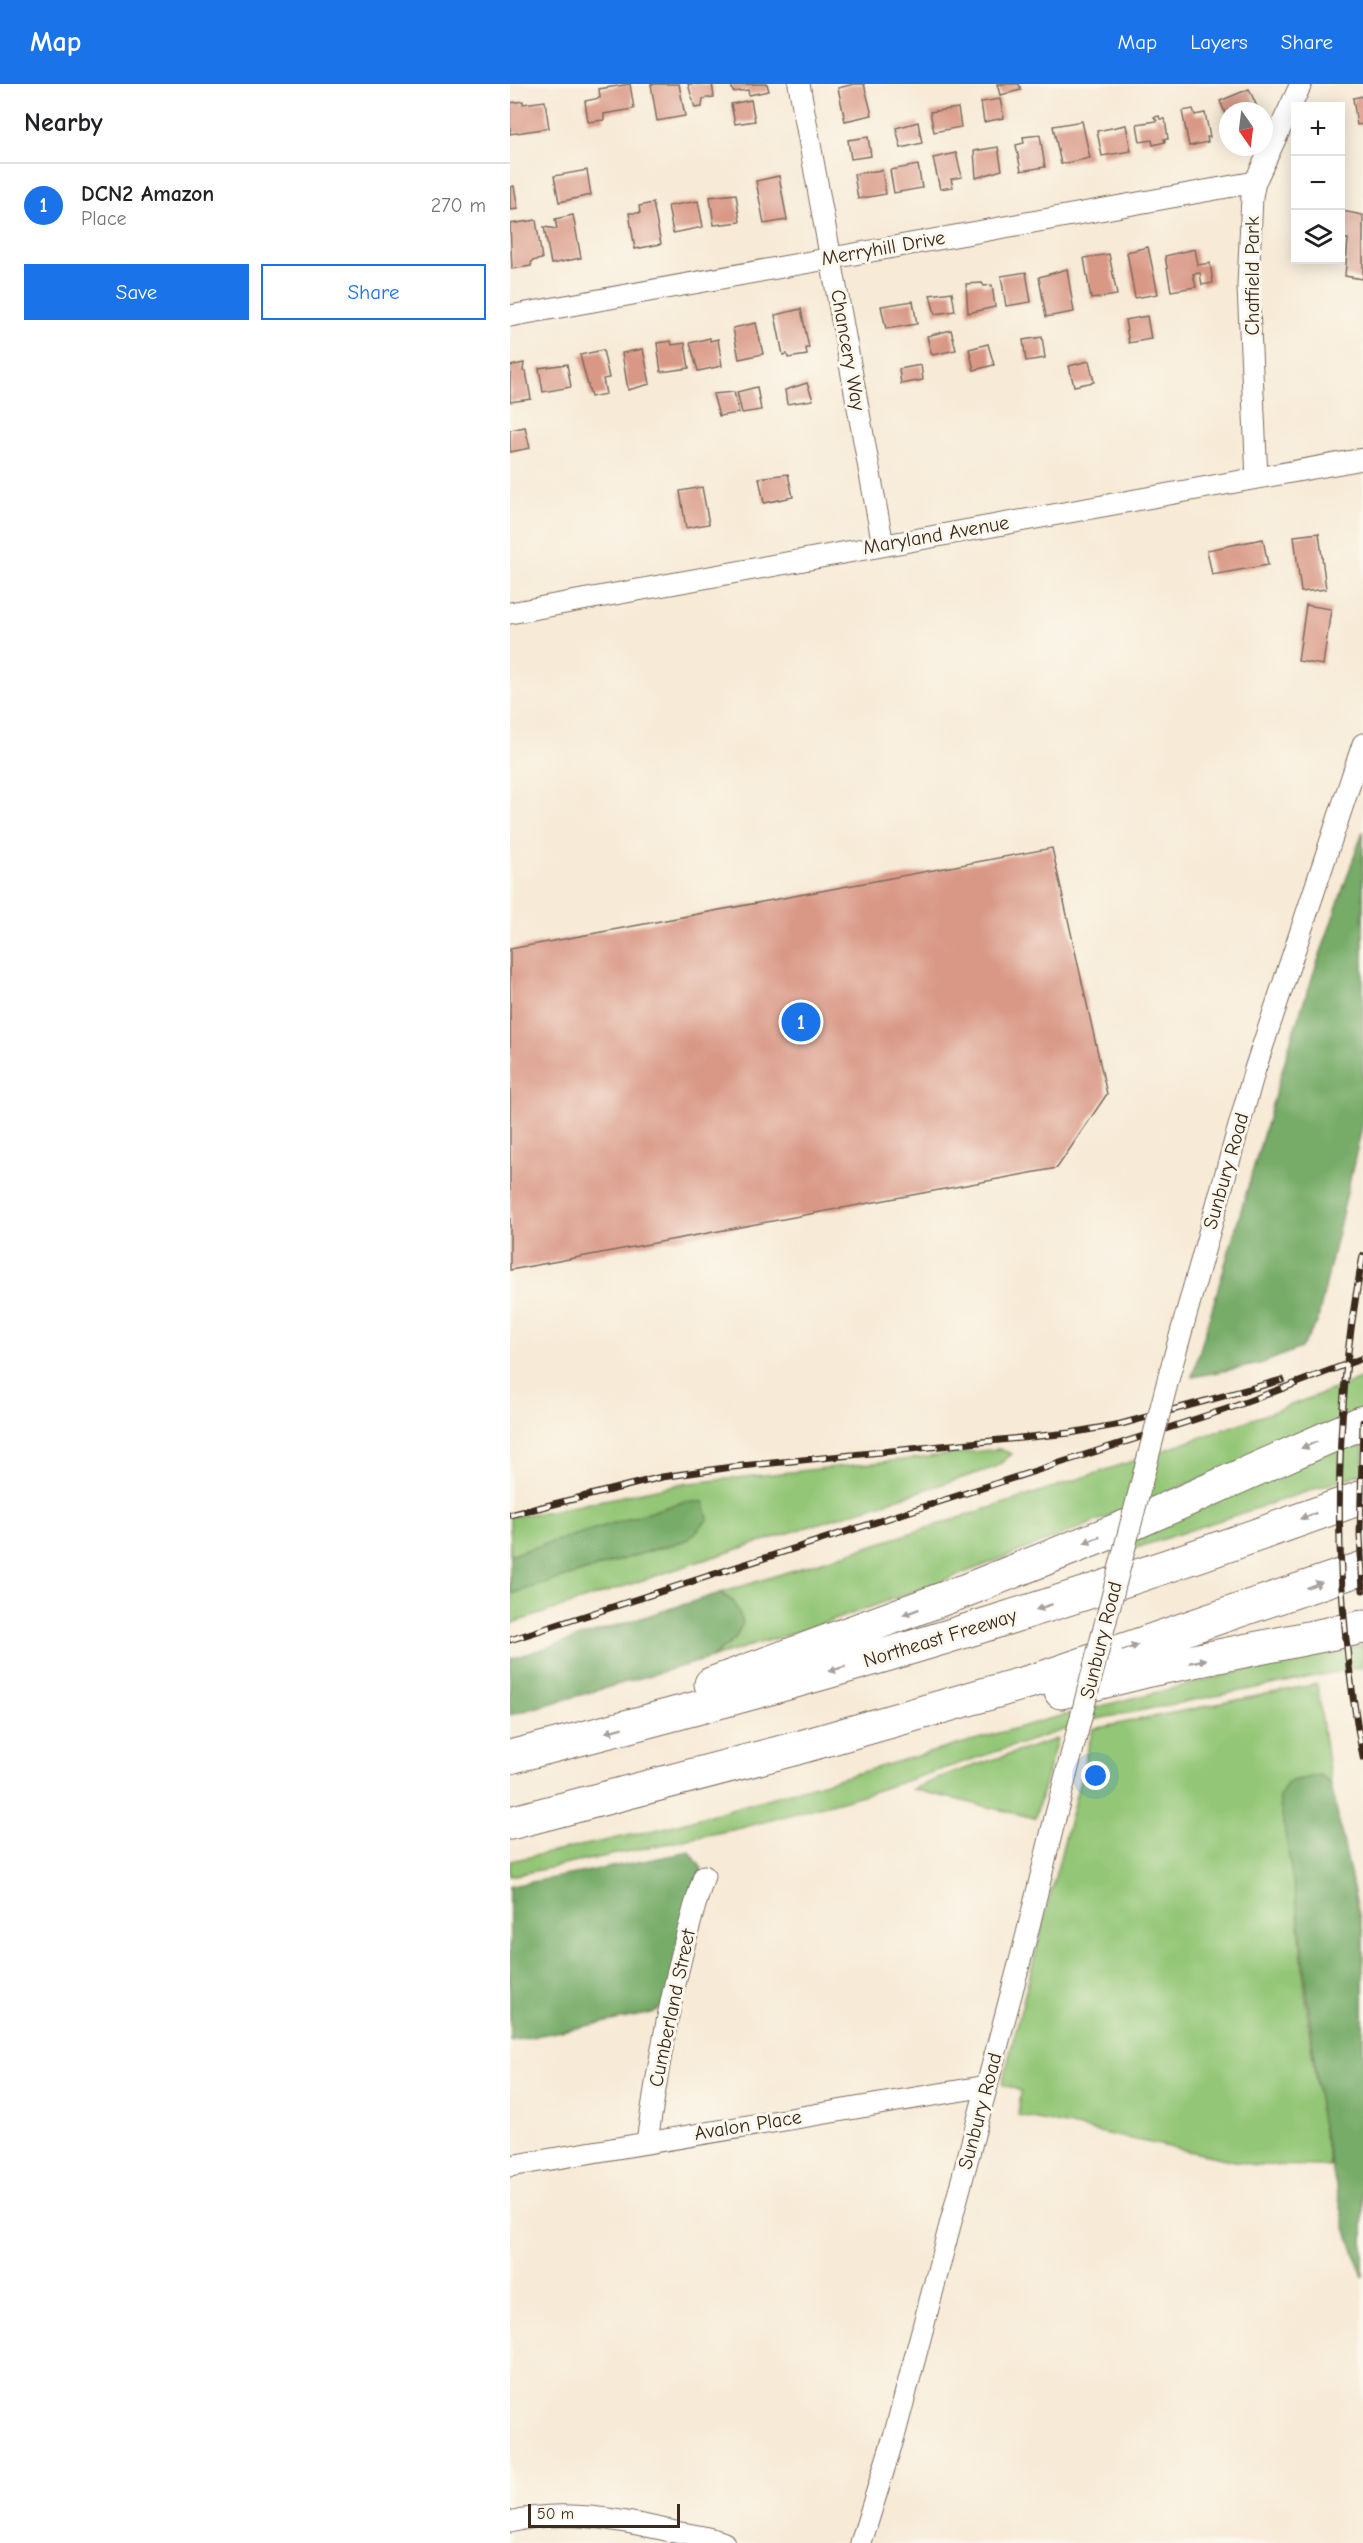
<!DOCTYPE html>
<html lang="en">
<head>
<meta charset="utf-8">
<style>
  :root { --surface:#fff; --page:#f2f2f2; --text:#202124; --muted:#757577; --line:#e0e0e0; --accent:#1a73e8 }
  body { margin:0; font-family:"Comic Neue",sans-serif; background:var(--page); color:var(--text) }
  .controls { position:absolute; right:18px; top:18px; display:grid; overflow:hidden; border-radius:0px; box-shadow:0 3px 15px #0003 }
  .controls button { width:54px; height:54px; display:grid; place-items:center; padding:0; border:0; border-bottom:2px solid var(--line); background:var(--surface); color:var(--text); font:30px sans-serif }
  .compass { position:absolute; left:709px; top:18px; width:54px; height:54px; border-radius:50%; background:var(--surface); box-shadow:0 3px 15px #0003; rotate:166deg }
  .scale { position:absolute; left:18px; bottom:15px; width:152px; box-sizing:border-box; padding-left:6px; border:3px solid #3b2a1e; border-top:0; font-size:16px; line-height:21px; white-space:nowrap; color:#3b2a1e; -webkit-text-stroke:4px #fbf7ec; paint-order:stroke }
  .you { position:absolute; left:586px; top:1692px; width:21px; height:21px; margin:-15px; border:4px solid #fff; border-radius:50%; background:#1a73e8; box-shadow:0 0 0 9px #1a73e833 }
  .badge { display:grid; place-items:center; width:39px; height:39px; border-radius:50%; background:var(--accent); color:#fff; font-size:20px; font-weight:700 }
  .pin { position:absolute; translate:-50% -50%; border:3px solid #fff; box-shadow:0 2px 6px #0006 }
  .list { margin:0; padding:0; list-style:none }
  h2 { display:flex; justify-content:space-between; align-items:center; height:78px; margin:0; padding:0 24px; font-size:26px }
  h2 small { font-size:20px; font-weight:400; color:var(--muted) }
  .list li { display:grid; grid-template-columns:39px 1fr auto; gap:18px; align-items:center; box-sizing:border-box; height:84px; padding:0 24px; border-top:2px solid var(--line) }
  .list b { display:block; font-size:22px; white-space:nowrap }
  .list p { margin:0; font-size:20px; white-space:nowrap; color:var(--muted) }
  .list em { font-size:20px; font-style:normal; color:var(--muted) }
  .actions { display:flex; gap:12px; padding:18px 24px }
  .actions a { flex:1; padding:14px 0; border:2px solid var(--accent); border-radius:0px; text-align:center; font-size:21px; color:var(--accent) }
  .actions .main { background:var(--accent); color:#fff }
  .icon { flex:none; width:33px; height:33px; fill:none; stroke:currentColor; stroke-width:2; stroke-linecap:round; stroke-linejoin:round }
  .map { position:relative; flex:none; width:853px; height:2459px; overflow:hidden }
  header { display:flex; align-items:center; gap:36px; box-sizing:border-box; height:84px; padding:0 30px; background:var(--accent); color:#fff }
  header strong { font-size:28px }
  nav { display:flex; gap:33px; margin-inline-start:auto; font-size:21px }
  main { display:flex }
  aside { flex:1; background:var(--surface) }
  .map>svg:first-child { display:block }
</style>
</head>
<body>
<header>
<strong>Map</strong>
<nav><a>Map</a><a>Layers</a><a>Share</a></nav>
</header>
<main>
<aside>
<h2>Nearby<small></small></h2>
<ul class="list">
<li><span class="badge">1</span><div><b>DCN2 Amazon</b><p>Place</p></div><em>270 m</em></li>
</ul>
<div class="actions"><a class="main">Save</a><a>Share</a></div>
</aside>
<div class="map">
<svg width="853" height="2459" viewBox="0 0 853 2459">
  <rect width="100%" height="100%" fill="#fbf7ec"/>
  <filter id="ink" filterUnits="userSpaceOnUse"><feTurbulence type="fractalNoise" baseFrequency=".0167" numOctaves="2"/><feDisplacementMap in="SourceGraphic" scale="12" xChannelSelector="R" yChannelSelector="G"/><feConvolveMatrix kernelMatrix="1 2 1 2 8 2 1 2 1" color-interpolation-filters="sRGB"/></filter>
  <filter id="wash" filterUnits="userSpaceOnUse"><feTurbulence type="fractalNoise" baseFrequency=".008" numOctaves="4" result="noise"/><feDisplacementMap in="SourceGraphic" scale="24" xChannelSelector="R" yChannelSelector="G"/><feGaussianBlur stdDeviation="1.35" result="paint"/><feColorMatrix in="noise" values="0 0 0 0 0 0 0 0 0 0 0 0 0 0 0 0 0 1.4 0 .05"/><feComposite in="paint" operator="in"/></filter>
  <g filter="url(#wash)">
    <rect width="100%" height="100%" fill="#f7ead6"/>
    <!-- green -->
    <path fill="#93c676" stroke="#67784a" stroke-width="1.5" d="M853,1294V1326C688,1397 522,1466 352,1526C303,1544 251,1558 201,1574L225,1555L224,1518L210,1509C425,1442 642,1375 853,1294Z
      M853,1353V1389L620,1466L616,1455Z
      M489,1365L502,1370L486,1383L197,1475L0,1540V1510L179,1455L173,1418L0,1471V1433L41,1427L171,1400Z
      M853,1561V1583L587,1635L346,1713L231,1744L0,1792V1777L154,1744L535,1636L777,1576Z
      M807,1600L821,1701L810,1691L778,1698C788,1826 795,1956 820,2082L744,2081L508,2031L511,2007L492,2000L583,1645Z
      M547,1655L525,1734L402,1705L442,1689Z"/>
    <!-- forest -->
    <path fill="#76ab67" stroke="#586a42" stroke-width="1.5" d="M853,747V1039L807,1239L791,1264L750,1280L682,1293L784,946Z
      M173,1418H194L198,1435L179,1455L0,1510V1471Z
      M210,1509L224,1518L233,1538L225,1555L201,1574L0,1631V1575Z
      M810,1691L821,1701L853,1849V2193L835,2141L810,2033L790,1841L769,1713L778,1698Z
      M180,1768L192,1785L159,1920L142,1929L0,1957V1802Z"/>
    <g id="blocks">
      <!-- building -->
      <path fill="#d99785" d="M120,0L124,25L94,30V36L78,38L75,17L90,14L89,5Z
        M141,0H169L175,32L147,37Z
        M178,0H202L204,13L193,15L192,23L185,24Z
        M221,0H257L259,7L239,11L238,6L223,8Z
        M344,0H354L362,31L335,37L328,4Z
        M487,0H509L511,6L490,11Z
        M739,5L748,25L745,27H718V36L710,17Z
        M853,12V40L847,41L843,14Z
        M490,15L494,34L474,38L471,18Z
        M241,16L245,37L225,40L221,20Z
        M13,17V20L35,17L39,44L0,50V19Z
        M448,24L451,43L424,48L420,28Z
        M683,25L685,31L695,29L700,53H697L698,58L679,62L672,27Z
        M649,32L650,35H655L658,55H654L655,58L643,61L642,56L630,58L627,40L647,37L644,33Z
        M572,37L580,74L551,80L543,42Z
        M408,38L412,59L391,64L386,44Z
        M616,41L621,67L592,72L587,47Z
        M530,51L535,83L511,87L506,61L514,59L513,53Z
        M358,53L361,72L341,75L338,56Z
        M488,63L492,86L466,94L464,67Z
        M446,69L452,93L441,95L443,103L430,105L423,74Z
        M408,81L412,104L384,109L380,86Z
        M77,86L81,111L49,118L44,92Z
        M372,86L376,110L348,115L344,90Z
        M269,92L277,136L254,140L246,97Z
        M4,102L8,125L0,126V103Z
        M226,110L230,138L204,141L200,113Z
        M188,117L193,143L163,149L158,122Z
        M143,119L151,160L125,165L119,129H130L129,122Z
        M832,127L853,131V195L835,192L838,155L830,154Z
        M63,131L71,174L41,180L34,143L47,145L45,135Z
        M26,136L32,175L22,177L21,182L2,185L0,140Z
        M638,163L648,210L625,214L617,168Z
        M685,165L688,181L700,179L703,199L692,201L690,189L683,190L686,203L661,207L655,172Z
        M599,170L607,211L581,215L574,174Z
        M557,185L564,228L536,233L529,193Z
        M516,188L521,218L496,222L491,192Z
        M472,199L474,202L482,201L485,223L458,229L456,200Z
        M442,208L445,227L425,230L420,211Z
        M403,217L407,240L376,245L371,222Z
        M291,225L299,264H296L297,271L278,274L277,270L273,271L265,231Z
        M637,232L641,255L619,259L615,236Z
        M246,239L253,270L229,275L223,244Z
        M441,246L446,266L423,271L421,269L417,252Z
        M532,253L535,274L516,277L513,256Z
        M200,254V257L208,255L212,282L188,287L180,259Z
        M161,257L162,261L175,259L179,284L151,288L147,259Z
        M478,260L484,281L464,286L459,265Z
        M133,265L140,300L118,306L112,269Z
        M93,266L99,294L93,295L96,310L81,313L70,271Z
        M579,277L584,298L564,302L559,282Z
        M14,279L13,287H16L21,315L0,318V282Z
        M57,280L61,303L33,308L29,284Z
        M411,281L413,296L391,300L389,285Z
        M297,299L303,316L277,320L275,306Z
        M247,303L251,326L232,329L227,308Z
        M224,308L229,329L209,332L203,310Z
        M15,343L20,364L0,368V346Z
        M278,390L283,413L254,419L249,394Z
        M192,403L199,440L176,444L170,407Z
        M809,449L816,505L791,508L784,452Z
        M753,455L758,481L702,491L697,466Z
        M796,521L821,525L813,581L788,577Z
        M542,764L597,1010L547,1084L0,1186V865Z"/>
    </g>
  </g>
  <g filter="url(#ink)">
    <use href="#blocks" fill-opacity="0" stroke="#7d6d5e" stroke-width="1.5"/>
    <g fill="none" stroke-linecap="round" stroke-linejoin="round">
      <defs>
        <path id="street" d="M289,0L373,461
          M0,232L745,98
          M747,394L738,203L742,112L745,98L791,0
          M0,529L853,375
          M660,1288L745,985L853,660
          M137,2058C150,1968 166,1878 194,1792
          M0,2082L477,2002
          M0,2438C53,2424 112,2436 165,2448C181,2451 199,2453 214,2459
          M351,2459L385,2349L516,1854L545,1734"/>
        <path id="highway" d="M201,1600L454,1507L622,1440L853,1338
          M551,1608L644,1585L853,1543
          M0,1673C167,1630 333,1586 497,1534C617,1497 735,1456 853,1413
          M0,1739L287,1664L529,1595L853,1484"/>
      </defs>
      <!-- street casing -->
      <use href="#street" stroke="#7d6d5e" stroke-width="23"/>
      <!-- highway casing -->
      <use href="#highway" stroke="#7d6d5e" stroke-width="35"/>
      <!-- street -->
      <use href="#street" stroke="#fff" stroke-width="21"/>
      <!-- highway -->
      <use href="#highway" stroke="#fff" stroke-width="33"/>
      <defs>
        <path id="rail" d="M853,1172C821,1336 822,1509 853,1673
          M853,1338L850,1451L853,1506
          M0,1431L152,1393L222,1383L560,1349L611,1340L772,1296
          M0,1556L646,1348L723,1323L853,1274"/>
      </defs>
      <!-- rail casing -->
      <use href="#rail" stroke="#3b2a1e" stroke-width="7"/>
      <!-- rail -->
      <use href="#rail" stroke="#fbf7ec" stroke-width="4.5" stroke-dasharray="14" stroke-linecap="butt"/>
      <defs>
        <path id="street-bridge" d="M545,1734L660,1288"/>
      </defs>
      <!-- street-bridge casing -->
      <use href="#street-bridge" stroke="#7d6d5e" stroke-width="23" stroke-linecap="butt"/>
      <!-- street-bridge -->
      <use href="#street-bridge" stroke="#fff" stroke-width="21"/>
    </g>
    <!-- one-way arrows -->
    <defs><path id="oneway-solid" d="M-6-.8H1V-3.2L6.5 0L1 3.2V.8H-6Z" transform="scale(1.5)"/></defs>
    <g fill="#a79f9a">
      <use href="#oneway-solid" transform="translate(799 1361) rotate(157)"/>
      <use href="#oneway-solid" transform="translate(798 1432) rotate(160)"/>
      <use href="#oneway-solid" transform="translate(582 1456) rotate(158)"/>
      <use href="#oneway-solid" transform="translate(804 1501) rotate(-20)"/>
      <use href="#oneway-solid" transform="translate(534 1523) rotate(162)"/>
      <use href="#oneway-solid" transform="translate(401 1528) rotate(159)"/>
      <use href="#oneway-solid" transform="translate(620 1564) rotate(-19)"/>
      <use href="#oneway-solid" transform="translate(688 1577) rotate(-11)"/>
      <use href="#oneway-solid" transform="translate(327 1585) rotate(164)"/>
      <use href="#oneway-solid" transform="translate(104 1646) rotate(165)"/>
    </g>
  </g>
  <g text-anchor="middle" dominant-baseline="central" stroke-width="6" stroke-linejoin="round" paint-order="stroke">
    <!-- street labels -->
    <g font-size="20" fill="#3b2a1e" stroke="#fbf7ec">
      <text transform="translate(373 164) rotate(-10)">Merryhill Drive</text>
      <text transform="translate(742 192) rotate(-90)">Chatfield Park</text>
      <text transform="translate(338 266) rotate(80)">Chancery Way</text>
      <text transform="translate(426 451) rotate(-10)">Maryland Avenue</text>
      <text transform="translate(716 1087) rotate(-74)">Sunbury Road</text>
      <text transform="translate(430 1554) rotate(-17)">Northeast Freeway</text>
      <text transform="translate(591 1556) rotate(-76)">Sunbury Road</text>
      <text transform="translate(162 1924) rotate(-78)">Cumberland Street</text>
      <text transform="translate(470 2027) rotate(-75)">Sunbury Road</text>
      <text transform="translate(238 2041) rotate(-9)">Avalon Place</text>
    </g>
  </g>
</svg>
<div class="controls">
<button>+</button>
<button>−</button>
<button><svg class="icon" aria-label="layers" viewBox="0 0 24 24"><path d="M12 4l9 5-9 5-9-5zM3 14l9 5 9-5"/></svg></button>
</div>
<svg class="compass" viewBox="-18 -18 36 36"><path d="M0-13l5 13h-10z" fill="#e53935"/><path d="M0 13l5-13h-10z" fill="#757577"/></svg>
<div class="scale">50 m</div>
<div class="you"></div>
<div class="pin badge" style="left:291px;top:938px">1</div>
</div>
</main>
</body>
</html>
